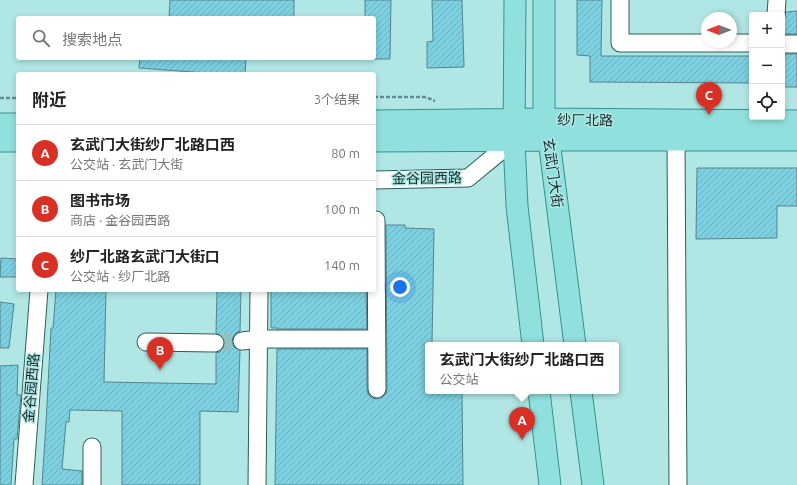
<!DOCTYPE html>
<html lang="zh">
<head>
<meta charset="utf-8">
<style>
  :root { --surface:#fff; --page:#f2f2f2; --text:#222; --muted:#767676; --line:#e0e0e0; --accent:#d93025 }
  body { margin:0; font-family:Ubuntu,"Noto Sans SC",sans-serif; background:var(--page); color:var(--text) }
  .controls { position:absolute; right:12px; top:12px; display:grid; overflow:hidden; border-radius:4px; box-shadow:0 2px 6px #0003 }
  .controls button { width:36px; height:36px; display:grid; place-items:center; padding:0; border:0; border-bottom:1px solid var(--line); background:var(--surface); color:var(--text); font:20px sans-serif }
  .compass { position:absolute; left:701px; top:12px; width:36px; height:36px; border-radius:50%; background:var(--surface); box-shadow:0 2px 6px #0003; rotate:270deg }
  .you { position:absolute; left:400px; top:287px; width:14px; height:14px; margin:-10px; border:3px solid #fff; border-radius:50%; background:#1a73e8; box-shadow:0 0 0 6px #1a73e833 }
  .badge { display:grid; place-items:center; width:26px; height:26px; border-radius:50%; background:var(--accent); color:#fff; font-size:13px; font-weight:700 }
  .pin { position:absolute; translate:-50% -33px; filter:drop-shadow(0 1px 2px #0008) }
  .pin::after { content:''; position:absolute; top:21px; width:14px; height:12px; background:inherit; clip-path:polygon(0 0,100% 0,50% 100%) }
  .popup { position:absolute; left:425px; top:342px; width:194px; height:52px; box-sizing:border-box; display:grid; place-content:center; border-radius:4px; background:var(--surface); filter:drop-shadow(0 1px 3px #0005); font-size:13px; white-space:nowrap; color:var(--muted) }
  .popup b { font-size:15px; color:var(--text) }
  .popup::after { content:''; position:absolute; left:50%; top:100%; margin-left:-8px; border:8px solid transparent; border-top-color:var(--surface) }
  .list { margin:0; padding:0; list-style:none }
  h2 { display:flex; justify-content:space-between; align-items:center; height:52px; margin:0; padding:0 16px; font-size:17px }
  h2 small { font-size:13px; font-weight:400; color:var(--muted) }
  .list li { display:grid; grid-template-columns:26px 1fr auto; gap:12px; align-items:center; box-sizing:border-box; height:56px; padding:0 16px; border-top:1px solid var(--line) }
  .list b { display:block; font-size:15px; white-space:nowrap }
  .list p { margin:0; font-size:13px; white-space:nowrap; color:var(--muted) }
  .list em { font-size:13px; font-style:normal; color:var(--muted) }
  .icon { flex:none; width:22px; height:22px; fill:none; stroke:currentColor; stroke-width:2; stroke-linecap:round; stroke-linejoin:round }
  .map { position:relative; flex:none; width:797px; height:485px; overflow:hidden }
  .search { position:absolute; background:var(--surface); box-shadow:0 2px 6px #0003; left:16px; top:16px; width:360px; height:44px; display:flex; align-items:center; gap:10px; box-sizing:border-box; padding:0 14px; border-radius:4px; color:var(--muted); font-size:15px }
  .panel { position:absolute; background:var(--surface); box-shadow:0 2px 6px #0003; left:16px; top:72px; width:360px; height:220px; border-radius:4px }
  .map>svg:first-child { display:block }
</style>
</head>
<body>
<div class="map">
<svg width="797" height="485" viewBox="0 0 797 485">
  <defs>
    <pattern id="building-hatch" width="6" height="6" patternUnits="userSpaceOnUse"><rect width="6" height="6" fill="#7ecfdf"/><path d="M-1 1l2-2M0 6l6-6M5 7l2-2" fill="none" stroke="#6cb2c0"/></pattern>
  </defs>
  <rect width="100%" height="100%" fill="#b0e7e5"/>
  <!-- building -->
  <path fill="url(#building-hatch)" stroke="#52858f" d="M170,0H294V18H169Z
    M365,0H391L390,59H374V18H365Z
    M432,0H462L464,67L427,68V42L433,41Z
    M577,0H602L601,56H752V83L590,82V56L577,55Z
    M797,11V34H785L784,20L786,12Z
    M785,54H797V87H782V59H785Z
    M140,58H246L245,74H219L139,68Z
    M697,168H797V206H777V238L696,239Z
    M386,225H405V228L434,229L432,345H428V391H462L463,485H275L277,349H367V389L368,394L372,398L377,399L382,397L386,394L387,389Z
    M1,258L18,259V277H0Z
    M56,290H106L104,382L216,384V353L220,352L223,348L225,344L224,338L220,335L216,333L217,290H241L240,331L236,333L233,337L232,342L234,347L240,350L238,412L200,411V485H122V411L70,410L69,422H66L62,469L82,471V485H42L46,423L51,328H53Z
    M271,290H366L367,329H277V328H271Z
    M0,302L14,304L9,348H0Z
    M18,365L17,395H21L17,439H14L11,485H0V366Z"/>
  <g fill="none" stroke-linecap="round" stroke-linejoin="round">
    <!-- minor-tunnel -->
    <path stroke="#91c1c0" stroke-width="17" stroke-dasharray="17 8" stroke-linecap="butt" d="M215,343L242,341"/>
    <defs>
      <path id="minor" d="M620,0V43H752
        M776,15L777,0
        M782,44H797
        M676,140L678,485
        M374,180L468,178L514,140
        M374,220H376L377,389
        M242,341L259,339H376
        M146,342L215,343
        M92,447V485
        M24,485L39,290
        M257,485L259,290"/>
      <path id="major" d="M515,0L514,140L517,206L533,345
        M544,0V119L549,140L575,345
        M374,121L544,119L797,121
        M0,124H18
        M0,141H18
        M374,141L549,140H797
        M539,391L550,485
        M581,391L593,485"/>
    </defs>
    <!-- minor casing -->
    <use href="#minor" stroke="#295e5c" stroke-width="19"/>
    <!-- major casing -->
    <use href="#major" stroke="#359390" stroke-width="23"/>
    <!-- path -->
    <path stroke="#658c8b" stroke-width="2.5" stroke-dasharray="4 2" stroke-linecap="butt" d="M374,97H426L435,101
      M0,98H18"/>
    <!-- minor -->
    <use href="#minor" stroke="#fff" stroke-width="17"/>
    <!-- major -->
    <use href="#major" stroke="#90e0dd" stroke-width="21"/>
  </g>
  <g text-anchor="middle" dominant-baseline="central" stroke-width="3" stroke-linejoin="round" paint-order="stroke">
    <!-- street labels -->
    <g font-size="14" fill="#152b2a" stroke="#b0e7e5">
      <text transform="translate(585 120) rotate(1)">纱厂北路</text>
      <text transform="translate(553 173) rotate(82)">玄武门大街</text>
      <text transform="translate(427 178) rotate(-1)">金谷园西路</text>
      <text transform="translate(31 388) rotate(-85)">金谷园西路</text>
    </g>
  </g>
</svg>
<div class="controls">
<button>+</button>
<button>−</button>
<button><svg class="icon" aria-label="locate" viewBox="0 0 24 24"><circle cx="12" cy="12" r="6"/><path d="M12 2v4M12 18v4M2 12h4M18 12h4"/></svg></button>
</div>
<svg class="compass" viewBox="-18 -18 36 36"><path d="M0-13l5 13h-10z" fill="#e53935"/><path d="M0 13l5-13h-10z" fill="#767676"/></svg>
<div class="you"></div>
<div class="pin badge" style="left:522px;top:440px">A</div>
<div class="popup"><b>玄武门大街纱厂北路口西</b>公交站</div>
<div class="pin badge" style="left:160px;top:370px">B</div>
<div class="pin badge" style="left:709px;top:115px">C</div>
<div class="search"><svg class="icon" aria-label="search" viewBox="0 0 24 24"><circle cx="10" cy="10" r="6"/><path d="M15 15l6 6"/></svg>搜索地点</div>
<section class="panel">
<h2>附近<small>3个结果</small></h2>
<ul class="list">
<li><span class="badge">A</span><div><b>玄武门大街纱厂北路口西</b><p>公交站 · 玄武门大街</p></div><em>80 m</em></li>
<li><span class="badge">B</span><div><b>图书市场</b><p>商店 · 金谷园西路</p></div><em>100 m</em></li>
<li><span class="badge">C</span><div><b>纱厂北路玄武门大街口</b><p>公交站 · 纱厂北路</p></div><em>140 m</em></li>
</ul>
</section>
</div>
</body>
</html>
